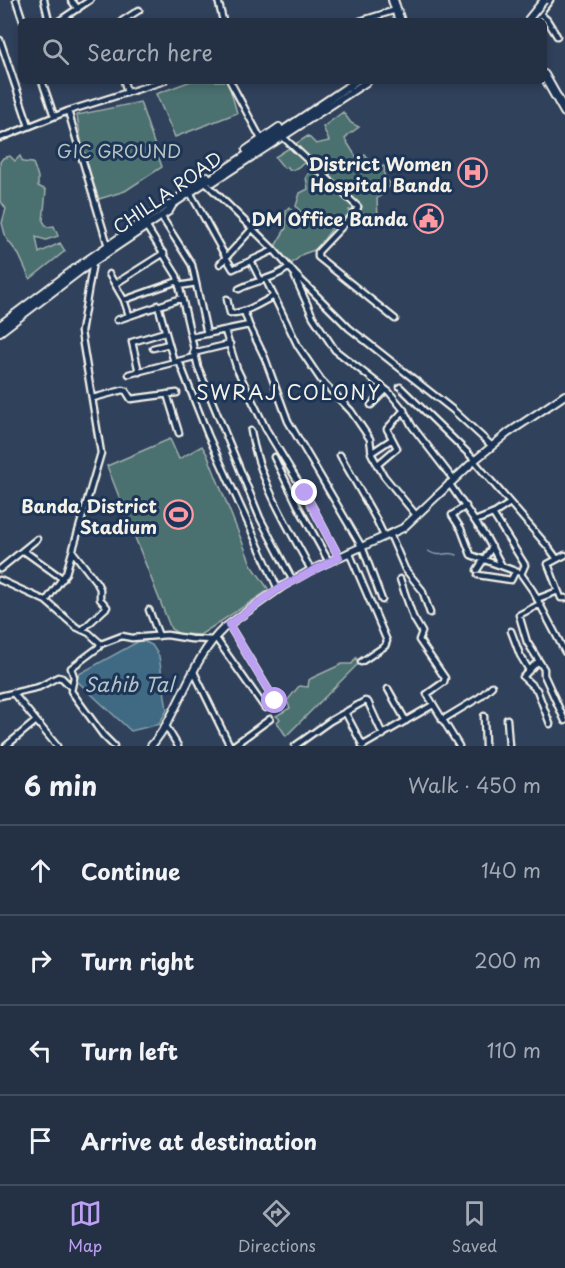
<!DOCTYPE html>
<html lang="en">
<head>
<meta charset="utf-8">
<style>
  :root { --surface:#243145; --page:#303d50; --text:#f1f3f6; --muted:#a3a9b3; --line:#414c5e; --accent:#bca0f2 }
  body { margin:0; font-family:"Playpen Sans",sans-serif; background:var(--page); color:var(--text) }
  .stop { position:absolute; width:18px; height:18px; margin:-14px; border:4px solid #bca0f2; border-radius:50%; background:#fff }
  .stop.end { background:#bca0f2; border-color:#fff; box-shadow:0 2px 6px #0008 }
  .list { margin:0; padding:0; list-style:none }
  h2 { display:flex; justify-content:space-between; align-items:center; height:78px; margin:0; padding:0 24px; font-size:26px }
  h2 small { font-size:20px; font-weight:400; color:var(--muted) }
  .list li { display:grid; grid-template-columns:39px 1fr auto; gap:18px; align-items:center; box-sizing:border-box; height:90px; padding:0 24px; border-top:2px solid var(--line) }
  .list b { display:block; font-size:22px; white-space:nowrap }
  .list em { font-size:20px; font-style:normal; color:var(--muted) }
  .icon { flex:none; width:33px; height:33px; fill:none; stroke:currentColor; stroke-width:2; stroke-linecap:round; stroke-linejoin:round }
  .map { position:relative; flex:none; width:565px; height:746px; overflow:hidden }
  .search { position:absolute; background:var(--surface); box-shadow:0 3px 9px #0003; left:18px; right:18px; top:18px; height:66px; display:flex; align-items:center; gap:15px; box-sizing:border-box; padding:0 21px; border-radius:9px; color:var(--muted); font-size:22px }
  .sheet { height:438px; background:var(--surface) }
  nav { display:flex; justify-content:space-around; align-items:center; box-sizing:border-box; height:84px; border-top:2px solid var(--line); background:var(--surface); font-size:16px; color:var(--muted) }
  nav a { display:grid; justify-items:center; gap:3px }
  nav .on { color:var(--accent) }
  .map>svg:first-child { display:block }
</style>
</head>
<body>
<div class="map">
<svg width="565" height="746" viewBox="0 0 565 746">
  <rect width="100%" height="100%" fill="#30415c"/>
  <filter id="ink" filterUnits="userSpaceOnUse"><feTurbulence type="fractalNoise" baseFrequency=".0167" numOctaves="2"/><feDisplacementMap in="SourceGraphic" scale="12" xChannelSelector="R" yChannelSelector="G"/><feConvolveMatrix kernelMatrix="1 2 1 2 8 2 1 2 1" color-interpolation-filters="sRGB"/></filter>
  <g filter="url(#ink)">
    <!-- green -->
    <path fill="#4c6f70" stroke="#a0b0ac" stroke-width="1.5" d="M191,81H228L237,113L175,137L156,94Z
      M140,102L162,167L125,191L99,199L83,154L77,115Z
      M343,112L351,123L359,127L348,135L345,139L358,160L365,155L379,173L383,166H385L384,175L391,185L377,199L378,217L349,210L350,220L336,223L317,249L303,254L290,265L274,248L286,228V210L289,207L296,215L293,218L296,220L303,215L296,206L300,193L308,189L306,177L314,166L310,160L293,170H289L288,167L284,168L275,157L308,136L316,144L329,141L323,127Z
      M10,156L15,161L20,156L23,162L33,163L38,177V186L46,190L43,221L47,227L54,226L58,236L46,240L36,237L39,253L60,243L65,251L30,279L19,255L6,238L2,223L6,209L0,200V162L3,158Z
      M170,439L179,459L202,446L207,454L251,564L269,590L200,635L179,634L171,629L107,466Z
      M356,658L359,663L286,736L277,722L280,719L276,716L290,708L287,701L299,686L308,687L309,680L312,678L342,664H352Z"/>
    <!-- water -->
    <path fill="#3f6b84" stroke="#87a1ac" stroke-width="1.5" d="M141,640L152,645L159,656L167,710L159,724L131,731L76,680L79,674Z"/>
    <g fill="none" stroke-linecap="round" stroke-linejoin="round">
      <!-- stream -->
      <path stroke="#87a1ac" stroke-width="1.5" d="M428,551C440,559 446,550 457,555"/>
      <defs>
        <path id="street" d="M16,0L23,21
          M44,0L49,21
          M71,0L78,9
          M218,0L223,21
          M539,13L547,20L557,36
          M59,21L90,0
          M122,21L139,10
          M360,21L396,10
          M534,21L550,0
          M0,40L29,126
          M42,81L54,116
          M124,81L127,93
          M230,81L261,139
          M68,111L108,246
          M283,137L358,207L355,213L318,252V257L395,319
          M0,138L68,111L164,81
          M208,185L274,250
          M192,196C206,220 218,245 233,269L274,250L295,274L349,328L453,410L492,446
          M161,216L192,265L207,334
          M146,226L177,276L198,367L260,518L293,581
          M251,261L261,281
          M220,264L252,229
          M109,274L124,300L129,315
          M295,277L313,317L335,350L389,392L403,409L412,426L453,479
          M266,280L298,346L321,380L351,411L370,439L372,455L384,476L416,515
          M115,284L164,253
          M179,286L196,283
          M239,289C256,280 273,280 289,267
          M227,299L230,313C245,314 260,303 274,296
          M124,300L178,281
          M158,305L174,362
          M244,311L249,325L265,358L288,421L363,549L382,600
          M117,320L182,298
          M225,331L237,369L266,429L305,493L339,557
          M191,337L249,325
          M153,348L169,344
          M193,353L230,344
          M179,361L208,435L278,589
          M139,372L132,342L165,332
          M129,374L194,357
          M400,387L475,460
          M167,394L179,433
          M93,398L123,390L126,391L131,399L177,393
          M371,405L386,390
          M251,431C259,481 288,526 311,570
          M371,453L392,439
          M340,455L376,519L384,536
          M274,457L298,506L329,562
          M474,461L549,548L557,559
          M377,465L397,448L387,429L404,410
          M449,483L487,539L502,566
          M466,506L452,515L461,529L471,555L515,571
          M493,514L525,565L521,574L533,591L565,652
          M475,521L495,513L510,503
          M390,534L405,569L422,590L430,613
          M24,551L63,579
          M73,552L97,583L100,589V599L107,607L82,630
          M349,552L387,641L385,646L361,662
          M565,555L548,564L561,598H565
          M0,569L37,539
          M477,570L492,547
          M478,575L511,580L515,572H518
          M400,579L413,617L422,632L419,640L445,678L444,682L427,694L459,746
          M0,580L46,601L76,627L89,633L100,643L99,647L71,668L74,677L71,691L103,735L114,746
          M537,599L558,591
          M46,601L66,573L101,453L81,332L93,262
          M540,604L519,615L527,642L544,669V675L565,721
          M149,610L159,636
          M229,625L275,701
          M511,631L520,655L529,670
          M215,637L265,708
          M101,644L122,636L132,638L167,635L191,639L213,640
          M538,661L523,677L537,690L550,724
          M194,672L230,746
          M388,689L406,721
          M13,693L57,746
          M0,696L39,687L58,677L62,678L71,687
          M345,712L363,746
          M484,716L485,746
          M507,719L509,746
          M442,720L480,697L492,686
          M166,726L178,746
          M6,746L36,721
          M233,746L270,719
          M295,746L330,721L365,701L368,702L383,735
          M362,746L433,705"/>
        <path id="secondary" d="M246,150L279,127
          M213,182L368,81
          M179,199L183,192L207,176
          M0,325L77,267L165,206L173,204
          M0,332L80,271L169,211L173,204L356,81
          M151,746C181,711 190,660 224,628L283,586L311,570L403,528L475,460L508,433L565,395"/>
        <path id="highway" d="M393,0L400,21
          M544,75L565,112"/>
      </defs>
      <!-- street casing -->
      <use href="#street" stroke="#f4f1e8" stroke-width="9"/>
      <!-- secondary casing -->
      <use href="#secondary" stroke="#f4f1e8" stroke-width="10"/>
      <!-- highway casing -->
      <use href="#highway" stroke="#f4f1e8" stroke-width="12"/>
      <!-- street -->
      <use href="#street" stroke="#1d3557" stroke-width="4.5"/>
      <!-- secondary -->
      <use href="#secondary" stroke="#1d3557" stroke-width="6"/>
      <!-- highway -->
      <use href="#highway" stroke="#1d3557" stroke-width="8"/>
      <defs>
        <path id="secondary-bridge" d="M527,21L544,0"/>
      </defs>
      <!-- secondary-bridge casing -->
      <use href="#secondary-bridge" stroke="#f4f1e8" stroke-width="10" stroke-linecap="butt"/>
      <!-- secondary-bridge -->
      <use href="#secondary-bridge" stroke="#1d3557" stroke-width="6"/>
    </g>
  </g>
  <g fill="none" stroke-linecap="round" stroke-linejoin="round" filter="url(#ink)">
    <!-- route -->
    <path stroke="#bca0f2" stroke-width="8" d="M275,701L229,625L278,589L339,557L305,493"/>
  </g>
  <!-- icons -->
  <defs>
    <symbol id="hospital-ring" viewBox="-11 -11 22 22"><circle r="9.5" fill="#1d3557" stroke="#ff9aa2" stroke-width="1.5"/><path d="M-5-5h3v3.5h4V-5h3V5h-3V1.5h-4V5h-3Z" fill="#ff9aa2"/></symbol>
    <symbol id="civic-ring" viewBox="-11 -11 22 22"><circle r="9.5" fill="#1d3557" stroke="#ff9aa2" stroke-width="1.5"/><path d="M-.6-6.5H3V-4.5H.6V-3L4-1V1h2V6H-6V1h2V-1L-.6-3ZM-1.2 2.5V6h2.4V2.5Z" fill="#ff9aa2"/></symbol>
    <symbol id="stadium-ring" viewBox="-11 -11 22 22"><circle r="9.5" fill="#1d3557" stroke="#ff9aa2" stroke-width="1.5"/><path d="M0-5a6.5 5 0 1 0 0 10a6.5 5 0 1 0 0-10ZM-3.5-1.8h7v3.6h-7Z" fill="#ff9aa2"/></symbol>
  </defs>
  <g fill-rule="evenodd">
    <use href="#hospital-ring" x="456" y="156" width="33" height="33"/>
    <use href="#civic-ring" x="412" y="202" width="33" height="33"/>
    <use href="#stadium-ring" x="162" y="498" width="33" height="33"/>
  </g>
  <g text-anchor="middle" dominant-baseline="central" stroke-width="6" stroke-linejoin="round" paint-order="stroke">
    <!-- park labels -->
    <g font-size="18" fill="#b9c4be" stroke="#1d3557">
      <text x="119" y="150">GIC GROUND</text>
    </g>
    <!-- poi labels -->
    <g font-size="18" font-weight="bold" fill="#f4f1e8" stroke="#1d3557" text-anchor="end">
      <text x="452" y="163">District Women<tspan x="452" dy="21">Hospital Banda</tspan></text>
      <text x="408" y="218">DM Office Banda</text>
      <text x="157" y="505">Banda District<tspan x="157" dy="21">Stadium</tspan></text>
    </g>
    <!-- street labels -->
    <g font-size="18" fill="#f4f1e8" stroke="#1d3557">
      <text transform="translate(167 192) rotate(-35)">CHILLA ROAD</text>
    </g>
    <!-- neighbourhood labels -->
    <g font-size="20" letter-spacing="1.5" fill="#f4f1e8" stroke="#1d3557">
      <text x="289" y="392">SWRAJ COLONY</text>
    </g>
    <!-- water labels -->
    <g font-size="20" font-style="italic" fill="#b5c2c5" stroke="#1d3557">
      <text x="129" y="684">Sahib Tal</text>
    </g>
  </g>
</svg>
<div class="stop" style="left:275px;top:701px"></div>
<div class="stop end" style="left:305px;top:493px"></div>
<div class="search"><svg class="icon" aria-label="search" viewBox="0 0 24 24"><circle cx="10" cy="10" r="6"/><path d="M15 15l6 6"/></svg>Search here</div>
</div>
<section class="sheet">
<h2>6 min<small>Walk · 450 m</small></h2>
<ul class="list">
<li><svg class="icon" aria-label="ahead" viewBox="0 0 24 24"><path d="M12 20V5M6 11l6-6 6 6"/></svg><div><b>Continue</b></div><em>140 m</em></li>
<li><svg class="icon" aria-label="right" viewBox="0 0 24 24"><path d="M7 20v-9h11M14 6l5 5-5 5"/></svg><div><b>Turn right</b></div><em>200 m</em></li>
<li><svg class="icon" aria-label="left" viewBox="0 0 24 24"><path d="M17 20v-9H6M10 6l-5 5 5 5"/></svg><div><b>Turn left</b></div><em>110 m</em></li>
<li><svg class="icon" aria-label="arrive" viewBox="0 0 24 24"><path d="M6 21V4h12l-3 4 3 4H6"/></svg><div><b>Arrive at destination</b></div></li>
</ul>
</section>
<nav>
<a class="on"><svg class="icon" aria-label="map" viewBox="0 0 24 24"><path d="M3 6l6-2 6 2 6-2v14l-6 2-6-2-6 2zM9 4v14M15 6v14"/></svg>Map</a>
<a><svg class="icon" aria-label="directions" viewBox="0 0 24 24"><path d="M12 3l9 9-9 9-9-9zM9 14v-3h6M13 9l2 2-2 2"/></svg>Directions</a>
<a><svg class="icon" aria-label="saved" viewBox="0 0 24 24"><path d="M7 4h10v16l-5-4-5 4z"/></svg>Saved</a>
</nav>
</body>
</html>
